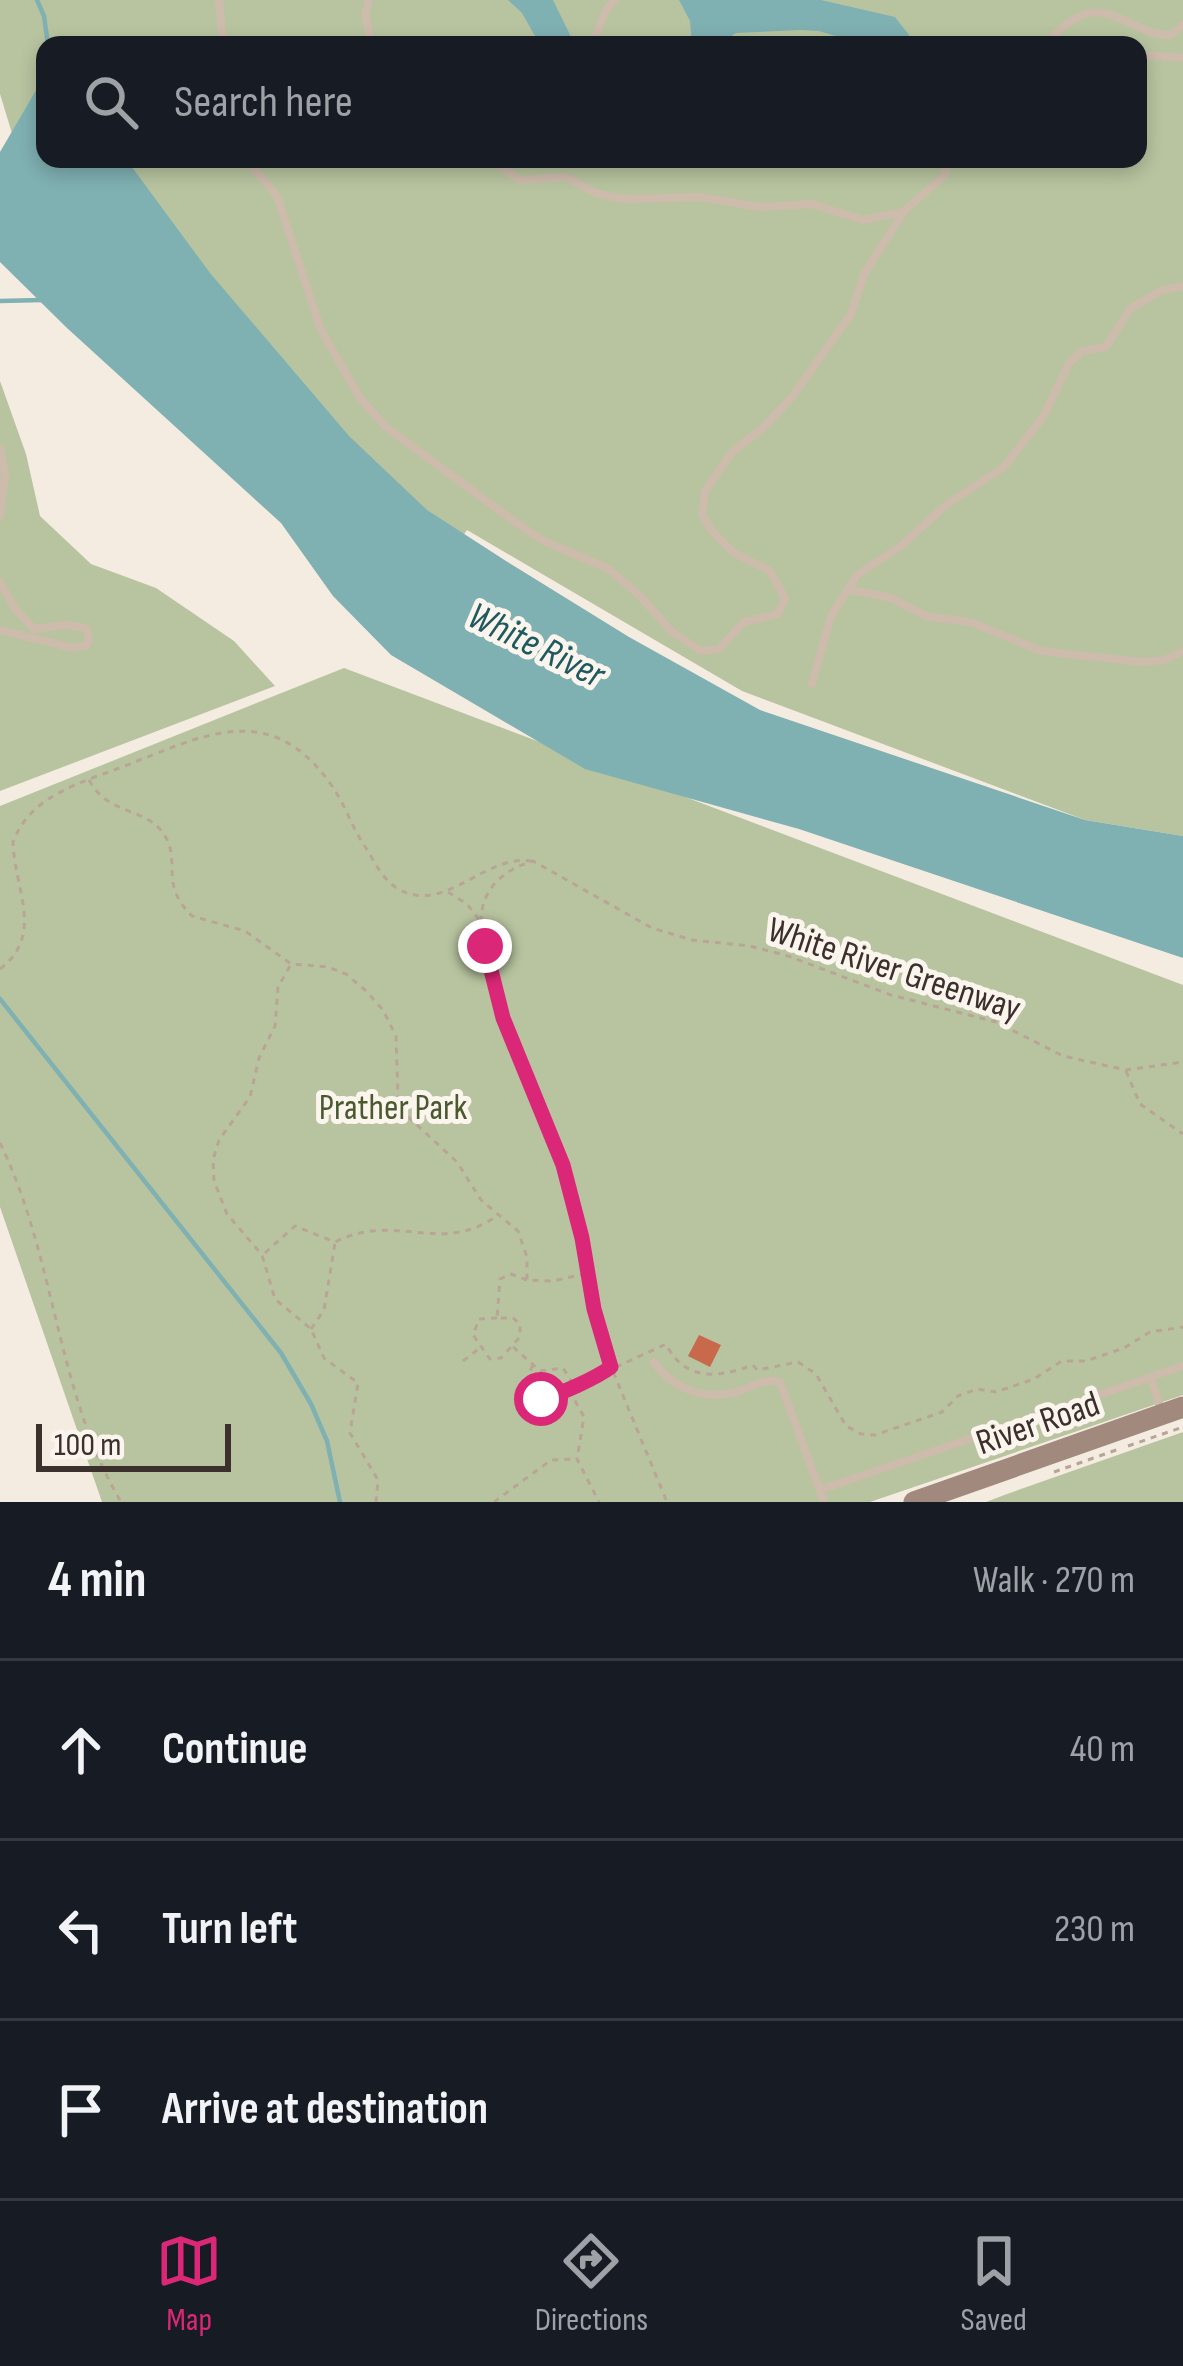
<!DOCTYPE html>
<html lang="en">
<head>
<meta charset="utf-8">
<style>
  :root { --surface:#171b24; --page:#20242c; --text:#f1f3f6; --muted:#9ea1a6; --line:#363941; --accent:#db2777 }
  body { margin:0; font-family:"Sofia Sans Condensed",sans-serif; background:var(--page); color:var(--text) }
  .scale { position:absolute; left:36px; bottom:30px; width:195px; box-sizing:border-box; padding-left:12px; border:6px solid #3b302b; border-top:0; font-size:33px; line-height:42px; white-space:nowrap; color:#3b302b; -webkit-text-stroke:9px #fbf5ee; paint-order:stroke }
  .stop { position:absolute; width:36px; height:36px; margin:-27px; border:9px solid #db2777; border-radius:50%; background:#fff }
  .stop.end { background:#db2777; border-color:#fff; box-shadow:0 3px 12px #0008 }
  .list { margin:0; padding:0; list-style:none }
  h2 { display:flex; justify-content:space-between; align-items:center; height:156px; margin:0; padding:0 48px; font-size:51px }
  h2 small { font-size:39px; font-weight:400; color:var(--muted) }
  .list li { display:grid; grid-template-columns:78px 1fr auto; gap:36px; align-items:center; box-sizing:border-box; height:180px; padding:0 48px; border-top:3px solid var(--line) }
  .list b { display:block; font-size:45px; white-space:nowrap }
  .list em { font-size:39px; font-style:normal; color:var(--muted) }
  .icon { flex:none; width:66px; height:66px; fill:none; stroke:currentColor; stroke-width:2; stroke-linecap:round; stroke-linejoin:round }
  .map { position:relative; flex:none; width:1183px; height:1502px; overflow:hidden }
  .search { position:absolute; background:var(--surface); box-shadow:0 6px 18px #0003; left:36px; right:36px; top:36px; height:132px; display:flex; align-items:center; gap:30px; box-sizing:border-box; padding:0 42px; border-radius:24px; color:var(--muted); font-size:45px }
  .sheet { height:696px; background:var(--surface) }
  nav { display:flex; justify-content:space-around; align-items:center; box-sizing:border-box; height:168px; border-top:3px solid var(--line); background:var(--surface); font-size:33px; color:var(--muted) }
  nav a { display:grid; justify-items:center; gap:6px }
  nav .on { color:var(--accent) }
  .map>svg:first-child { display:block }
</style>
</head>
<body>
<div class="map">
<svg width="1183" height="1502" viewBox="0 0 1183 1502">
  <rect width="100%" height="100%" fill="#f4ebe1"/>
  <!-- green -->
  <path fill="#b8c4a0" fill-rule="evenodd" d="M0,0H1183V836L1085,820L742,691L467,530L449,555L18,153L0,94ZM45,45H1138V159H45Z
    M0,381L26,454L40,516L91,564L156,588L234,641L275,686L0,791Z
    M344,668L1183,985V1395L870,1502H102L0,1207V806Z
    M1183,1432V1502H986L1007,1494Z"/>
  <!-- water -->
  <path fill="#7fb0b2" d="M508,0H553L575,45H540L522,13Z
    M679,0H821L895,17L909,35L910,42L865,45L819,31L801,30L736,33L719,45H692L690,21Z
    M45,75V159H126L210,273L349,436L427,510L506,561L629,637L760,710L1085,820L1183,836V958L799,829L585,769L391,655L333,596L281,523L67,328L0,262V152Z"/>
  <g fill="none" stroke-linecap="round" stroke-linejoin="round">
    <!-- stream -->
    <path stroke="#7fb0b2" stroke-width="4.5" d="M37,0L44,16L48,45
      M0,301L42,300
      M0,999L281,1353L311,1404L327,1441L340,1502"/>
  </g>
  <!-- building -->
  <path fill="#c8694b" d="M699,1335L721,1345L710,1367L688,1356Z"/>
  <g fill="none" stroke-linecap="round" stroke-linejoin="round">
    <!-- path -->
    <path stroke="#b9a596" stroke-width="3" stroke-dasharray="6 6" stroke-linecap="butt" d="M89,780C109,817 147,806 165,836C181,862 159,884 192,916L245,931L291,964L328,967L346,974L365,990L383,1010L396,1036L398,1096L404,1113L457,1162L481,1200L518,1231L527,1257V1280L553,1281L588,1273
      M448,892L467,904L481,922L503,1018L563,1165L607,1357L667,1502
      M481,922C481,889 503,870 533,861L652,928L692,940L750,946L788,956L891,995L996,1022L1063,1056L1126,1070L1183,1062
      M290,966L278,987L275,1026L259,1058L250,1097L219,1140L213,1160L214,1181L227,1214L262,1255L275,1299L311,1329L324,1358L358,1383L350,1433L378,1480L376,1502
      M0,969C45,935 14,888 13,842C30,796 80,783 122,767C203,736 270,697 332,786C344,803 351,824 362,842C374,859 382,882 402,891C447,912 486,854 531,861
      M1126,1071L1140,1104L1183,1134
      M0,1143C56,1258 56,1392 121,1502
      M265,1253L295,1226L335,1242C397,1211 439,1256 497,1216
      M527,1280L511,1274L500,1279L497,1318H513L520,1324V1337L512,1346L540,1371L563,1368L572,1382
      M497,1318L479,1319L473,1335L490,1359L501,1358L511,1347
      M311,1329L324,1310L335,1243
      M463,1361L480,1348
      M533,1365C526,1376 529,1387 537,1396L546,1399L666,1344C685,1382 718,1378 753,1365L757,1370L798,1362L816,1374L846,1426L861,1434L875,1435L942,1412L958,1396L977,1389L996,1392L1034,1379L1062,1361H1086L1124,1348L1150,1332L1183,1327
      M569,1390L584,1417L577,1459L599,1502
      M1128,1446L1183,1427
      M1054,1472L1119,1449
      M494,1502L551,1460L576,1459"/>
    <!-- lane -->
    <path stroke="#cdbbac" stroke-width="8" d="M219,0L223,45
      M369,0L365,15L372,45
      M592,45L607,8L615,0
      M1042,45C1055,36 1066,22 1080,16C1112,1 1138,37 1171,35L1183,25
      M1138,55L1183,58
      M246,159L277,196L321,330L360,398L386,427L515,522L544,541L609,569L640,596L671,631L701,651L719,649L744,622L778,614L785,598L770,571L734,553L711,530L702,514L705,491L732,452L764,427L792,397L851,314L864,274L904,211L944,176L950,159
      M490,159L520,180L566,177L598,194L624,199L700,197L761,207L812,204L863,220L903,212
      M0,449L5,474L0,516
      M0,582L15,609L34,629L66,625L86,628L89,639L87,645L73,648L0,630
      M847,589L891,598L928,617L971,622L1041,651L1141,662L1164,660L1183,651
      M812,684L831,616L857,575L901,546L946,505L1004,467L1043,417L1069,363L1082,351L1106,347L1130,309L1160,291L1183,286
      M654,1362C672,1388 702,1400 733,1393C749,1389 764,1377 780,1382L824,1502
      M1151,1378L1161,1410
      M820,1490L1183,1366"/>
    <!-- secondary -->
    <path stroke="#a18a7d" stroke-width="21" d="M914,1502L1183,1407"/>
  </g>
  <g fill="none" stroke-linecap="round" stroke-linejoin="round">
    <!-- route -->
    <path stroke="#db2777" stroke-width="15" d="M485,946L503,1018L563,1165L582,1238L594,1309L611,1367C596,1378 559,1395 541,1399"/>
  </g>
  <g text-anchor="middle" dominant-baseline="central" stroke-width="10" stroke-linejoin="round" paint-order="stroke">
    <!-- street labels -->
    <g font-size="36" fill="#3b302b" stroke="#fbf5ee">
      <text transform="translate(894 970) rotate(18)">White River Greenway</text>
      <text transform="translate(1038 1424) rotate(-19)">River Road</text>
    </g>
    <!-- park labels -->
    <g font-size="36" fill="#4a5a2e" stroke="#fbf5ee">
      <text x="393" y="1108">Prather Park</text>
    </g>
    <!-- water labels -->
    <g font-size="39" font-style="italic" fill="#1f5a5e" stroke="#fbf5ee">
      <text transform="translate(536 646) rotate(26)">White River</text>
    </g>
  </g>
</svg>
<div class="scale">100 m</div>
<div class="stop" style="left:541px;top:1399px"></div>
<div class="stop end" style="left:485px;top:946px"></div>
<div class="search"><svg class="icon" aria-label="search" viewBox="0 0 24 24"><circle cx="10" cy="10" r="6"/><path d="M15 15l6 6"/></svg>Search here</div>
</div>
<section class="sheet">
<h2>4 min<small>Walk · 270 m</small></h2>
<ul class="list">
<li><svg class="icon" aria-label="ahead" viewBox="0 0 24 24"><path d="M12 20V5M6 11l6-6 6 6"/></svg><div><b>Continue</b></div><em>40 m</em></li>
<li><svg class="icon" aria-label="left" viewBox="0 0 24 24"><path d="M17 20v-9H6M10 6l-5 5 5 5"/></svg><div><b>Turn left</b></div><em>230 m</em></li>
<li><svg class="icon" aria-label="arrive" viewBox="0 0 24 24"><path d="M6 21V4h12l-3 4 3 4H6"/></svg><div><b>Arrive at destination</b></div></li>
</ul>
</section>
<nav>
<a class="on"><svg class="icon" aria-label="map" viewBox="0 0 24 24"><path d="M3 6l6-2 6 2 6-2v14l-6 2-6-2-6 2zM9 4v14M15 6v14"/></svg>Map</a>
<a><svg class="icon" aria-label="directions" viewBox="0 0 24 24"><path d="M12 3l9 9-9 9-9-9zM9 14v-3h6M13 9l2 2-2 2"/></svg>Directions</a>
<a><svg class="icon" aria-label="saved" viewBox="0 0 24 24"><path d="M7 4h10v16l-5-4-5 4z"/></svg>Saved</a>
</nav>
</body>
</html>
